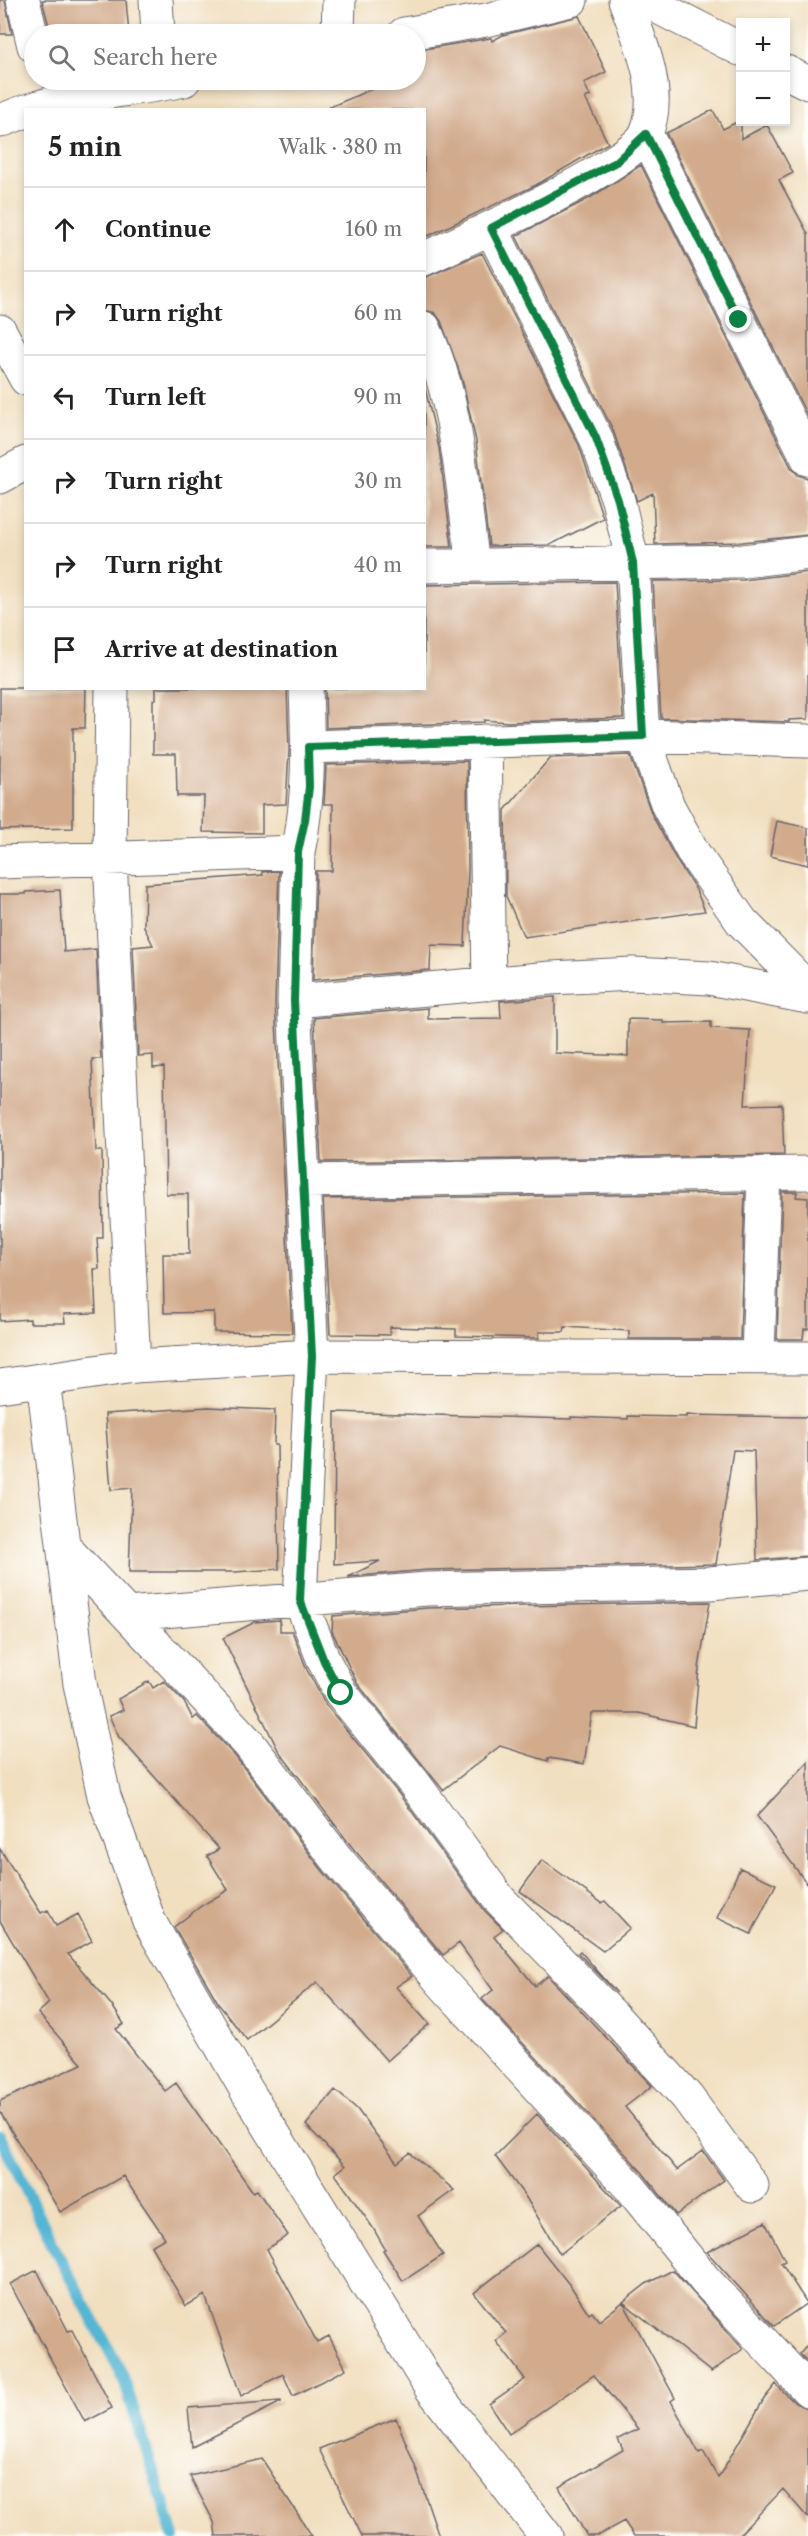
<!DOCTYPE html>
<html lang="en">
<head>
<meta charset="utf-8">
<style>
  :root { --surface:#fff; --page:#f6f6f6; --text:#222; --muted:#767676; --line:#e0e0e0 }
  body { margin:0; font-family:"Libre Caslon Text",serif; background:var(--page); color:var(--text) }
  .controls { position:absolute; right:18px; top:18px; display:grid; overflow:hidden; border-radius:0px; box-shadow:0 3px 9px #0003 }
  .controls button { width:54px; height:54px; display:grid; place-items:center; padding:0; border:0; border-bottom:2px solid var(--line); background:var(--surface); color:var(--text); font:30px sans-serif }
  .stop { position:absolute; width:18px; height:18px; margin:-14px; border:4px solid #0b8043; border-radius:50%; background:#fff }
  .stop.end { background:#0b8043; border-color:#fff; box-shadow:0 2px 6px #0008 }
  .list { margin:0; padding:0; list-style:none }
  h2 { display:flex; justify-content:space-between; align-items:center; height:78px; margin:0; padding:0 24px; font-size:26px }
  h2 small { font-size:20px; font-weight:400; color:var(--muted) }
  .list li { display:grid; grid-template-columns:39px 1fr auto; gap:18px; align-items:center; box-sizing:border-box; height:84px; padding:0 24px; border-top:2px solid var(--line) }
  .list b { display:block; font-size:22px; white-space:nowrap }
  .list em { font-size:20px; font-style:normal; color:var(--muted) }
  .icon { flex:none; width:33px; height:33px; fill:none; stroke:currentColor; stroke-width:2; stroke-linecap:round; stroke-linejoin:round }
  .map { position:relative; flex:none; width:808px; height:2536px; overflow:hidden }
  .search { position:absolute; background:var(--surface); box-shadow:0 3px 9px #0003; left:24px; top:24px; width:402px; height:66px; display:flex; align-items:center; gap:15px; box-sizing:border-box; padding:0 21px; border-radius:33px; color:var(--muted); font-size:22px }
  .panel { position:absolute; background:var(--surface); box-shadow:0 3px 9px #0003; left:24px; top:108px; width:402px; height:582px; border-radius:0px }
  .map>svg:first-child { display:block }
</style>
</head>
<body>
<div class="map">
<svg width="808" height="2536" viewBox="0 0 808 2536">
  <rect width="100%" height="100%" fill="#fdfcf7"/>
  <filter id="ink" filterUnits="userSpaceOnUse"><feTurbulence type="fractalNoise" baseFrequency=".0167" numOctaves="2"/><feDisplacementMap in="SourceGraphic" scale="12" xChannelSelector="R" yChannelSelector="G"/><feConvolveMatrix kernelMatrix="1 2 1 2 8 2 1 2 1" color-interpolation-filters="sRGB"/></filter>
  <filter id="wash" filterUnits="userSpaceOnUse"><feTurbulence type="fractalNoise" baseFrequency=".008" numOctaves="4" result="noise"/><feDisplacementMap in="SourceGraphic" scale="24" xChannelSelector="R" yChannelSelector="G"/><feGaussianBlur stdDeviation="1.35" result="paint"/><feColorMatrix in="noise" values="0 0 0 0 0 0 0 0 0 0 0 0 0 0 0 0 0 1.4 0 .05"/><feComposite in="paint" operator="in"/></filter>
  <g filter="url(#wash)">
    <rect width="100%" height="100%" fill="#f1dfc0"/>
    <g fill="none" stroke-linecap="round" stroke-linejoin="round">
      <!-- stream -->
      <path stroke="#55b5d3" stroke-width="12" d="M0,2136L55,2249L122,2374L174,2536"/>
    </g>
    <g id="blocks">
      <!-- building -->
      <path fill="#d2ab8d" d="M0,0H5L12,34H0Z
        M42,0H126L129,34H51Z
        M579,16L606,72L584,83L590,96L585,98L608,143L536,185L428,236L424,230V110H323L393,80H416V54L425,49L491,38L492,41L503,35Z
        M713,110L723,129L741,120V139L767,125L793,173L779,180L808,234V417L666,133Z
        M641,165L791,467L798,475L808,478V535L742,542L655,544L653,493L637,501L613,430L516,236L590,198Z
        M482,253L579,445L603,518L550,545L489,546L476,441L462,379L441,321L435,313L424,310V278Z
        M424,384L439,448L452,547H424Z
        M808,572V719L789,720V722L661,718L653,581L743,580Z
        M615,582L623,718L509,722L484,720V722L326,728L325,688H424V585Z
        M0,688H86L85,728H73V828L0,830Z
        M156,688H287L289,750L286,804L262,805V833L203,832L204,796H177L176,754H153V700L156,699Z
        M630,755L652,815L678,863L695,888L705,911L524,937L506,896L505,810L550,758Z
        M467,761L468,871L465,946L431,945L430,970L313,980L316,871H332L333,804H324L326,765Z
        M777,821L808,828V865L770,856Z
        M279,871L275,1002L292,1333L214,1332V1312L164,1313L163,1254H189L188,1194H166L164,1067L153,1068V1055L138,1056L133,947L153,945L144,927L145,884L263,875L262,872Z
        M60,890L64,952L96,949L101,1059H92L96,1151H102L103,1238H97L99,1269H94L96,1313L64,1314L65,1323H30V1319L0,1321V894H26V892Z
        M555,997V1053L628,1056V1019L663,1020V1023L711,1022V1028L750,1030L745,1105L782,1104L784,1155L321,1162L314,1018L428,1008V1019L501,1018L500,1001Z
        M782,1192H797L796,1197L808,1198V1329H804L803,1339H777Z
        M745,1193L740,1339H629V1331L565,1327L564,1332H539V1338L456,1336V1329L390,1327V1335L330,1334L323,1199Z
        M208,1407L275,1410L274,1445H277L279,1569L235,1572H129L132,1488L111,1490L105,1414Z
        M335,1412L571,1419V1417L628,1419V1416L686,1417V1415L808,1417V1556L757,1560L754,1451L733,1450L716,1564L427,1570L348,1577L380,1561L334,1564Z
        M710,1602L699,1668L694,1726L639,1713H592L584,1764L548,1758V1761L500,1746L443,1790L357,1683L332,1631L333,1616L428,1608Z
        M280,1620V1631H292L307,1670L326,1705L399,1794L485,1911L503,1929L494,1936L535,1986L548,1976L652,2086L625,2107L677,2170L703,2151L724,2180L676,2215L643,2173L482,1999L493,1990L459,1943L443,1955L352,1847L278,1750L223,1638L255,1622Z
        M149,1681L153,1688L164,1681L184,1702L193,1719L197,1716L235,1756L322,1870L412,1976L396,1987L429,2024L387,2061L317,1982L247,2040L220,2006L174,1927L201,1906L228,1890L207,1856L219,1849L119,1737L109,1716L123,1710L118,1699Z
        M808,1762V1885L757,1816Z
        M0,1849L41,1913L48,1910L56,1926L78,1914L92,1941L68,1954L113,2007L124,2024L116,2029L165,2091L176,2083L253,2192L257,2190L288,2235L267,2249L317,2342L329,2336L346,2369L293,2396L283,2374L241,2396L205,2295L186,2306L151,2246L165,2238L123,2176L60,2212L3,2117L0,2111V2101L82,2064L38,2013L49,2003L0,1921Z
        M542,1860L602,1903L605,1901L630,1928L603,1951L520,1891Z
        M740,1868L776,1884L751,1934L717,1918Z
        M580,1951L617,1993L578,1953Z
        M335,2090L357,2109L397,2163L410,2153L454,2190L418,2216L443,2255L403,2281L383,2250L385,2249L373,2228L335,2174L345,2166L306,2125Z
        M537,2114L621,2206L560,2254L525,2196L495,2156Z
        M765,2222L785,2261L781,2263L807,2303L774,2326L707,2252Z
        M537,2244L572,2288L589,2314L592,2312L599,2321L623,2302L675,2398L671,2401L699,2453L703,2451L718,2478L764,2399L776,2384L795,2403L808,2408V2518L783,2489L738,2536H634L624,2521L597,2536H587L559,2487L623,2450L618,2439L638,2429L594,2375L509,2434L489,2404L525,2379L496,2341L506,2333L474,2293Z
        M37,2270L68,2331L72,2330L112,2408L85,2422L10,2284Z
        M673,2270L743,2349L711,2372L623,2302L646,2284Z
        M808,2344V2363L800,2354Z
        M281,2401V2402L192,2447L188,2408Z
        M396,2418L415,2466L439,2536H362L319,2449Z
        M262,2459L312,2536H216L214,2522L190,2476Z"/>
    </g>
  </g>
  <g filter="url(#ink)">
    <use href="#blocks" fill-opacity="0" stroke="#6a646a" stroke-width="1.5"/>
    <g fill="none" stroke-linecap="round" stroke-linejoin="round">
      <defs>
        <path id="minor" d="M23,0L34,46
          M156,0L158,34
          M644,0L740,49
          M338,34L339,0
          M404,34L486,20L571,0
          M786,72L808,83
          M30,110C80,92 132,91 184,80
          M0,121L26,111
          M646,134L808,459
          M491,228L596,438L618,500L633,563L643,736L668,806L694,854L742,922L808,989
          M424,259C463,241 632,165 646,133C664,91 639,39 625,0
          M424,328C458,401 462,487 473,565
          M0,331L26,379
          M0,477L26,463
          M424,566L743,561L808,553
          M112,688L110,857L134,1366
          M485,741L489,984
          M308,747L643,736L808,741
          M298,852L294,1001L312,1356L300,1600L324,1661L341,1693L414,1783L500,1900L616,2019L687,2097L752,2186
          M0,862L298,852C310,797 308,744 306,688
          M294,1001L551,978L633,974L709,978L808,997
          M304,1181L808,1173
          M758,1357L764,1173
          M43,1379L80,1684L104,1796L149,1921L244,2086L431,2388L546,2536
          M64,1547L249,1744L337,1859L445,1986L629,2186L705,2280L808,2390
          M127,1614L427,1589L710,1583L808,1574"/>
        <path id="major" d="M0,1386L134,1366L312,1356L808,1358"/>
      </defs>
      <!-- minor casing -->
      <use href="#minor" stroke="#6a646a" stroke-width="35"/>
      <!-- major casing -->
      <use href="#major" stroke="#6a646a" stroke-width="35"/>
      <!-- minor -->
      <use href="#minor" stroke="#fff" stroke-width="33"/>
      <!-- major -->
      <use href="#major" stroke="#fff" stroke-width="33"/>
    </g>
  </g>
  <g fill="none" stroke-linecap="round" stroke-linejoin="round" filter="url(#ink)">
    <!-- route -->
    <path stroke="#0b8043" stroke-width="8" d="M341,1693L324,1661L300,1600L312,1356L294,1001L298,852L305,820L309,787L308,747L643,736L633,563L618,500L596,438L491,228L616,162L646,134L739,320"/>
  </g>
</svg>
<div class="controls">
<button>+</button>
<button>−</button>
</div>
<div class="stop" style="left:341px;top:1693px"></div>
<div class="stop end" style="left:739px;top:320px"></div>
<div class="search"><svg class="icon" aria-label="search" viewBox="0 0 24 24"><circle cx="10" cy="10" r="6"/><path d="M15 15l6 6"/></svg>Search here</div>
<section class="panel">
<h2>5 min<small>Walk · 380 m</small></h2>
<ul class="list">
<li><svg class="icon" aria-label="ahead" viewBox="0 0 24 24"><path d="M12 20V5M6 11l6-6 6 6"/></svg><div><b>Continue</b></div><em>160 m</em></li>
<li><svg class="icon" aria-label="right" viewBox="0 0 24 24"><path d="M7 20v-9h11M14 6l5 5-5 5"/></svg><div><b>Turn right</b></div><em>60 m</em></li>
<li><svg class="icon" aria-label="left" viewBox="0 0 24 24"><path d="M17 20v-9H6M10 6l-5 5 5 5"/></svg><div><b>Turn left</b></div><em>90 m</em></li>
<li><svg class="icon" aria-label="right" viewBox="0 0 24 24"><path d="M7 20v-9h11M14 6l5 5-5 5"/></svg><div><b>Turn right</b></div><em>30 m</em></li>
<li><svg class="icon" aria-label="right" viewBox="0 0 24 24"><path d="M7 20v-9h11M14 6l5 5-5 5"/></svg><div><b>Turn right</b></div><em>40 m</em></li>
<li><svg class="icon" aria-label="arrive" viewBox="0 0 24 24"><path d="M6 21V4h12l-3 4 3 4H6"/></svg><div><b>Arrive at destination</b></div></li>
</ul>
</section>
</div>
</body>
</html>
